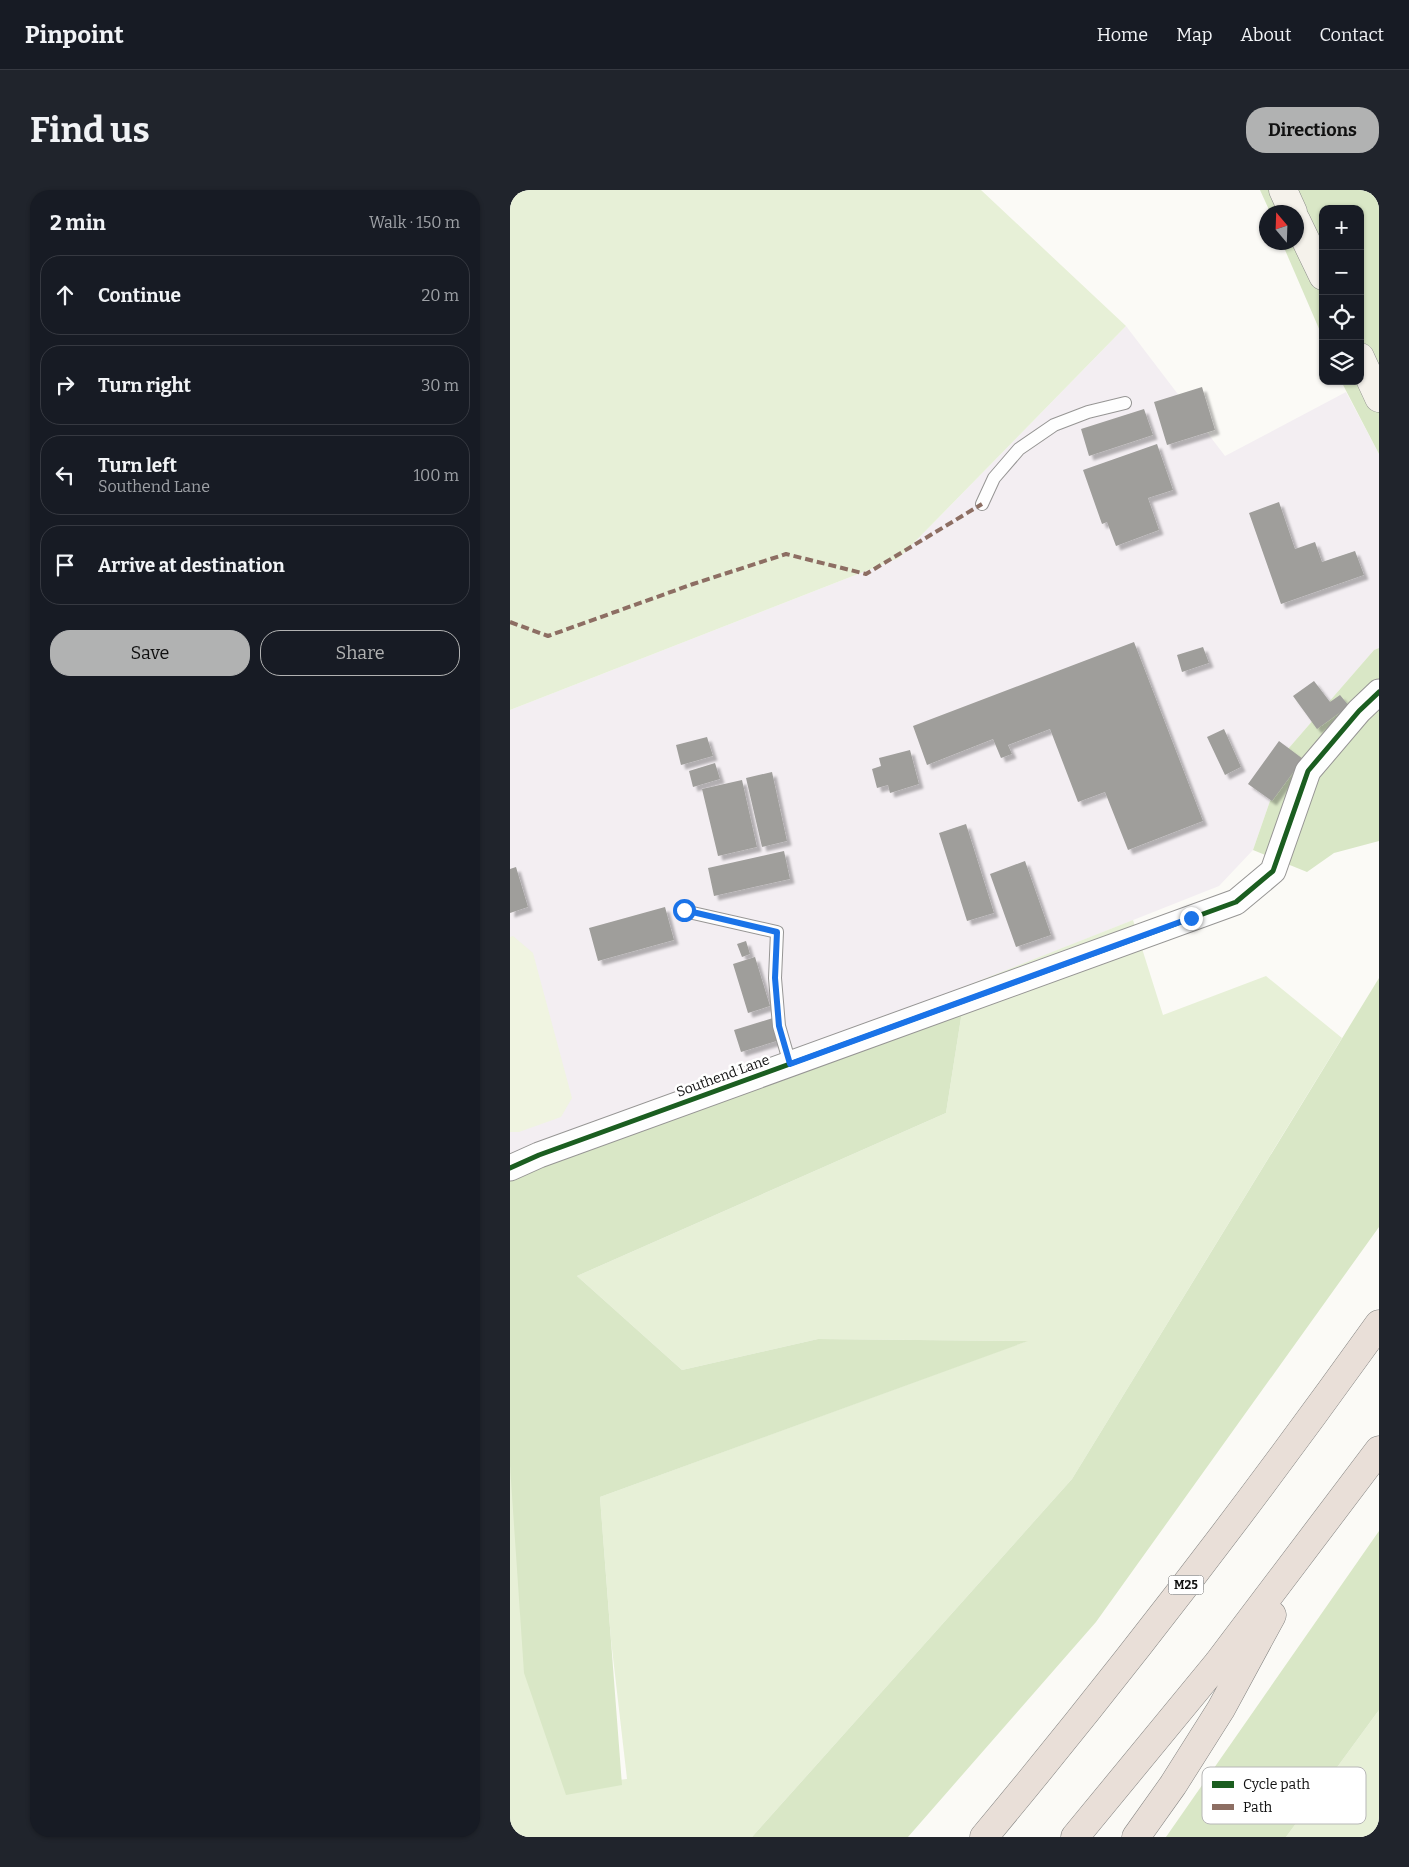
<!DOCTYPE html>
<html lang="en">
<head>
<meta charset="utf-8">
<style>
  :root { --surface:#171b24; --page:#20242c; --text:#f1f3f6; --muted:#9ea1a6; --line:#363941; --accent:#b1b2b2 }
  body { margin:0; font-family:Bitter,serif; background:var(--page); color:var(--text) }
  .controls { position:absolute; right:15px; top:15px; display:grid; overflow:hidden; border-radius:10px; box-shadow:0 1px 4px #0004 }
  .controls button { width:45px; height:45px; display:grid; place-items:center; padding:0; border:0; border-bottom:1px solid var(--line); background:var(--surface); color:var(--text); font:25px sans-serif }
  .compass { position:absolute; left:749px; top:15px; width:45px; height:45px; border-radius:50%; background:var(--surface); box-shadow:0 1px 4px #0004; rotate:341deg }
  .stop { position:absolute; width:15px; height:15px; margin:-11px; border:4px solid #1a73e8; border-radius:50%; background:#fff }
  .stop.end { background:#1a73e8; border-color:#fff; box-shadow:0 1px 5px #0008 }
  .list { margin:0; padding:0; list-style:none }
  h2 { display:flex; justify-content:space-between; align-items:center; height:65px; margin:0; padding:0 20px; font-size:21px }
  h2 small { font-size:16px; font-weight:400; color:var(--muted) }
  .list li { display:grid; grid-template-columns:32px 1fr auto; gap:15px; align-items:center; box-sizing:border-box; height:80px; margin:0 10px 10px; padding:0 10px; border:1px solid var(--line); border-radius:20px }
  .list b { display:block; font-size:19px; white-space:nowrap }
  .list p { margin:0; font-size:16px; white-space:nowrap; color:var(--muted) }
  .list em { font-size:16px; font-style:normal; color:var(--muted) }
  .actions { display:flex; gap:10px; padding:15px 20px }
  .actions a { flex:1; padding:11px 0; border:1px solid var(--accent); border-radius:20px; text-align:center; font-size:18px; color:var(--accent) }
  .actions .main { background:var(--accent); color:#111 }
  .icon { flex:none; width:28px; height:28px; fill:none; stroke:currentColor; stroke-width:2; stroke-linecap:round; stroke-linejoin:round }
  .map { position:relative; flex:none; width:869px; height:1647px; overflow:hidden; border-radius:20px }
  header { display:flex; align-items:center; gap:30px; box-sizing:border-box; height:70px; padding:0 25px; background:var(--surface); border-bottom:1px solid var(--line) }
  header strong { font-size:24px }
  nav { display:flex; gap:28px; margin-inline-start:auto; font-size:18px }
  .intro { display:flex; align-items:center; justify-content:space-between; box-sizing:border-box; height:120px; padding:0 30px }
  h1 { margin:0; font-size:35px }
  .button { padding:12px 22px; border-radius:20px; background:var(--accent); color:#111; font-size:18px; font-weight:700 }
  main { display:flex; gap:30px; padding:0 30px }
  aside { flex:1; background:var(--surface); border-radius:20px; box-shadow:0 1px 4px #0004 }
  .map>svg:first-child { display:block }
</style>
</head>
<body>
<header>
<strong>Pinpoint</strong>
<nav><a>Home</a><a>Map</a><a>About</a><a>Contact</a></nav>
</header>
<div class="intro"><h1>Find us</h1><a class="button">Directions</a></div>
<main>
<aside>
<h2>2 min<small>Walk · 150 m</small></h2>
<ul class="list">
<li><svg class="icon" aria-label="ahead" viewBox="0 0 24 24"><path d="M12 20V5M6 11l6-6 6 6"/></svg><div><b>Continue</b></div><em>20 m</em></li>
<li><svg class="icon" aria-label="right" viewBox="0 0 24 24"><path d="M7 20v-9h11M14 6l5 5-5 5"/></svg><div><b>Turn right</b></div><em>30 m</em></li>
<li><svg class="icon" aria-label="left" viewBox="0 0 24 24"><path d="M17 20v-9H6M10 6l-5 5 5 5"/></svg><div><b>Turn left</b><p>Southend Lane</p></div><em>100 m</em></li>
<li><svg class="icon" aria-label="arrive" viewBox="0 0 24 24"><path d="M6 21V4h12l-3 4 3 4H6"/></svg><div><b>Arrive at destination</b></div></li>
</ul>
<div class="actions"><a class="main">Save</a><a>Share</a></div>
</aside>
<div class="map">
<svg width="869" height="1647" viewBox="0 0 869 1647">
  <defs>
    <filter id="shadow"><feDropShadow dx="4.5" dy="4.5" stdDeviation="1" flood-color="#0004"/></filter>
  </defs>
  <rect width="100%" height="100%" fill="#fbfaf6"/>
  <!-- industrial -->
  <path fill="#f3eef2" d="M616,136L715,266L836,202L869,264V458L864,460L778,559L743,660L709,696L0,977V520L389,368Z"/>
  <!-- green -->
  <path fill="#e7f0d7" d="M0,0H471L616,136L389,368L0,520Z
    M623,730L653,825L756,786L832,848L562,1289L242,1647H0V1276L58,1596L117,1589L101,1450L90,1307L517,1151L308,1149L172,1180L67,1086L436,923L456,796Z
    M869,1520V1647H776Z"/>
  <!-- forest -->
  <path fill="#d9e7c6" d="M750,0H869V264L831,191H850V19H813V148L772,53L786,52V22H760Z
    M869,458V651L824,663L797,682L743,660L778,559L864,460Z
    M869,788V1037L586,1432L398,1647H242L562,1289Z
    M456,796L436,923L67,1086L172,1180L308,1149L518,1151L90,1307L112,1595L56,1605L14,1483L0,1276V977Z
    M869,1341V1520L776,1647H656Z"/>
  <!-- pitch -->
  <path fill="#f0f4e1" d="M3,746L23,763L62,908L51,927L9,942H0V747Z"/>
  <!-- building -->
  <path fill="#9f9e9b" filter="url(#shadow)" d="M692,197L705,240L657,255L644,212Z
    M634,219L643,245L579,266L571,239Z
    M647,254L663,300L638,308L649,340L606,356L597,332L592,334L573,280Z
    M769,312L785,359L805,352L812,372L845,361L854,385L771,414L739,323Z
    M624,452L693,631L618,660L595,602L568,612L540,539L498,555L502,564L491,568L483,549L417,575L403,536Z
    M693,457L699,473L672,482L667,465Z
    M804,491L820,512L830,505L839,516L807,539L783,506Z
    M714,539L731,577L715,585L697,547Z
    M197,547L203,566L171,575L166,555Z
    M769,551L793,569L762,611L738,594Z
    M400,560L409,594L380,603L378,595L367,598L362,579L371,576L369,568Z
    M205,573L210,589L183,597L179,581Z
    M262,582L277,651L252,657L236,588Z
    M232,590L247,657L208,666L192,599Z
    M456,634L484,723L457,731L429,643Z
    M274,661L280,689L204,706L198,678Z
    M515,671L541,745L506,757L480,684Z
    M6,677L18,717L0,723V679Z
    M155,717L164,750L88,771L79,738Z
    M236,751L240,764L232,767L227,754Z
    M245,767L260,816L238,823L223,774Z
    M263,828L270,850L231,862L224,840Z"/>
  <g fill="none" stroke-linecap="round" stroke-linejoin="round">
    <defs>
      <path id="lane" d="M472,314L484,288L509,259L544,235L578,222L615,213
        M174,721L267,742L265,788L269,836L280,874"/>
      <path id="street" d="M0,978L29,965L726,712L763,681L798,581L849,521L869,502"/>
      <path id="secondary" d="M773,0L783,22
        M786,30L813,86
        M850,167L869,208"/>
      <path id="highway" d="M474,1647C612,1481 743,1310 869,1134
        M565,1647L708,1473L869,1260
        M626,1647L663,1595L711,1519L762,1425"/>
    </defs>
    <!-- lane casing -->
    <use href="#lane" stroke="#969594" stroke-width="14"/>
    <!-- street casing -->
    <use href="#street" stroke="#969594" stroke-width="27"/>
    <!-- secondary casing -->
    <use href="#secondary" stroke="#8c8c8a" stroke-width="29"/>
    <!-- highway casing -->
    <use href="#highway" stroke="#838381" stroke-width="29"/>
    <!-- lane -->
    <use href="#lane" stroke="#fefefe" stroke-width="12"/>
    <!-- street -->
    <use href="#street" stroke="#fefefe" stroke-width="25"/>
    <!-- secondary -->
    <use href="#secondary" stroke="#f5f2eb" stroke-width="28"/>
    <!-- highway -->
    <use href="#highway" stroke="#e9dfd8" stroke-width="28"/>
    <!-- quiet -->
    <path stroke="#8d6e63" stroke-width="4" stroke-dasharray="8 4" stroke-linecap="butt" d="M0,432L38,446L183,394L276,364L356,384L472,314"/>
    <defs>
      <path id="cycleway" d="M0,978L29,965L726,712L763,681L798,581L849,521L869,502"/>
    </defs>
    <!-- cycleway casing -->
    <use href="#cycleway" stroke="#fff" stroke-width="8"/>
    <!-- cycleway -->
    <use href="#cycleway" stroke="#1b5e20" stroke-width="5"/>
  </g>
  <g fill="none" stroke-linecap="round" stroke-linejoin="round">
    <!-- route -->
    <path stroke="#1a73e8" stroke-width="6" d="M174,720L267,742L265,788L269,836L280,874L681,728"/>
  </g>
  <g text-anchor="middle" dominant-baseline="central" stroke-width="5" stroke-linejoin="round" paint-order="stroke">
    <!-- shield labels -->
    <rect fill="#fff" stroke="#585858" stroke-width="1" x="658.5" y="1385.5" width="35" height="19" rx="4"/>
    <g font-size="12" font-weight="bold" fill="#101010">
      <text x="676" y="1395">M25</text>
    </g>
    <!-- street labels -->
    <g font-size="14" fill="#101010" stroke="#fff">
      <text transform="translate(213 886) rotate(-20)">Southend Lane</text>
    </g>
  </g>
  <!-- legend -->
  <rect x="692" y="1577" width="164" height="57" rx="8" fill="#fff" stroke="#b7b7b7" stroke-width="1"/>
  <rect x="702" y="1591" width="22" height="7" fill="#1b5e20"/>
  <rect x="702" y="1614" width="22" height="6" fill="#8d6e63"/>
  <g font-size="14" fill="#101010">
    <text x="733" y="1599">Cycle path</text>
    <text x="733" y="1622">Path</text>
  </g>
</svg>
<div class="controls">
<button>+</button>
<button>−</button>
<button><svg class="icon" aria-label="locate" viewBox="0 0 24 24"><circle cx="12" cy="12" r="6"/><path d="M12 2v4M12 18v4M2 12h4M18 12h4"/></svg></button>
<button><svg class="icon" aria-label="layers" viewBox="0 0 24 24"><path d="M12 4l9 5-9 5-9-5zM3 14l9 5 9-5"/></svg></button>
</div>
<svg class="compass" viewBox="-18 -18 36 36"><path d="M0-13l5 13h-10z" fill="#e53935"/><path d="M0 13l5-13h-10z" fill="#9ea1a6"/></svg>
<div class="stop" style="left:174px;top:720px"></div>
<div class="stop end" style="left:681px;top:728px"></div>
</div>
</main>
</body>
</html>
